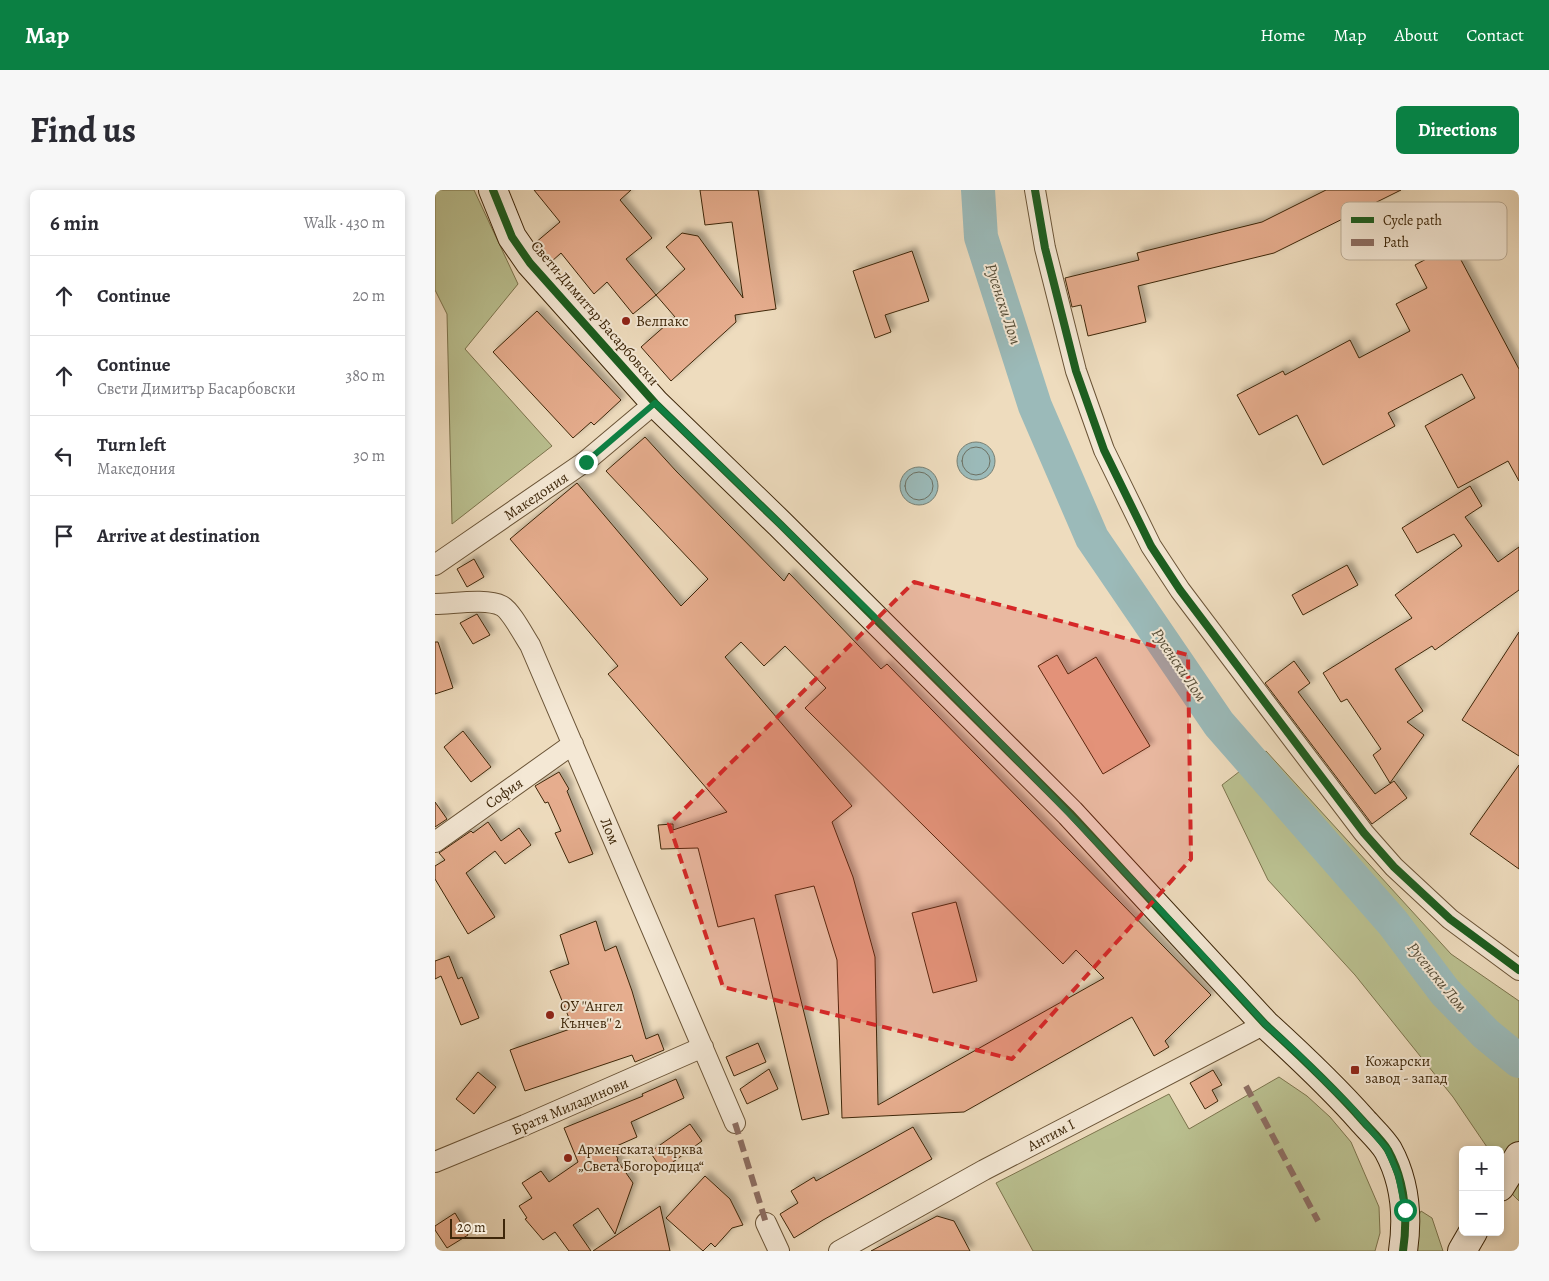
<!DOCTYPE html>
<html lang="en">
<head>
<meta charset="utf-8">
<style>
  :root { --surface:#fff; --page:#f7f7f7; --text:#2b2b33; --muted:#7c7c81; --line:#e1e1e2; --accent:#0b8043 }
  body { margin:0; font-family:Alegreya,serif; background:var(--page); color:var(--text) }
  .controls { position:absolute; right:15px; bottom:15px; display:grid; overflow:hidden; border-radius:8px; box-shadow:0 2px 8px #0003 }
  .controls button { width:45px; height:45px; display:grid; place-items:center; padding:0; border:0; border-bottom:1px solid var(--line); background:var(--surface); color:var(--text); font:25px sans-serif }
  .scale { position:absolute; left:15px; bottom:12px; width:55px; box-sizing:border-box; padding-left:5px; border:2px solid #3e270a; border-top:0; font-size:14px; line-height:18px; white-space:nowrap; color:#3e270a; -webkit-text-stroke:4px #f4e8d5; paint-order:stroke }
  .stop { position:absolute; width:15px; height:15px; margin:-11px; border:4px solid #0b8043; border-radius:50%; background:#fff }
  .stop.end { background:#0b8043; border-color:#fff; box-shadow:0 1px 5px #0008 }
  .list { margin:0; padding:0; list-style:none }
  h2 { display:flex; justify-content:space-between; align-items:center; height:65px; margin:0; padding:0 20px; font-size:21px }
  h2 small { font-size:16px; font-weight:400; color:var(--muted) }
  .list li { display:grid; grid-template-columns:32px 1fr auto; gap:15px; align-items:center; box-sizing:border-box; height:80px; padding:0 20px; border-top:1px solid var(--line) }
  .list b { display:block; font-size:19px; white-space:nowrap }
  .list p { margin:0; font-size:16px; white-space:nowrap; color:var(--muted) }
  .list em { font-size:16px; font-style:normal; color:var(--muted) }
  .icon { flex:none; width:28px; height:28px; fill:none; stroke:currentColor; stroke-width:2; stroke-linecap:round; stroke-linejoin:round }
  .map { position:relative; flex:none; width:1084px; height:1061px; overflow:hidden; border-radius:8px }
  header { display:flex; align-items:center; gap:30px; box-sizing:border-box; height:70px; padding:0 25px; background:var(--accent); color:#fff }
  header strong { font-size:24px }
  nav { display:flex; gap:28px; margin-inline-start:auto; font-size:18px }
  .intro { display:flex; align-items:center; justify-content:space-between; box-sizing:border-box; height:120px; padding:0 30px }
  h1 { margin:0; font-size:35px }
  .button { padding:12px 22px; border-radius:8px; background:var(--accent); color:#fff; font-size:18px; font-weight:700 }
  main { display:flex; gap:30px; padding:0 30px }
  aside { flex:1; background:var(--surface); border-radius:8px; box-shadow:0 2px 8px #0003 }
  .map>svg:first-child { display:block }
</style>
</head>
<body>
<header>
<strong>Map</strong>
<nav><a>Home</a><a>Map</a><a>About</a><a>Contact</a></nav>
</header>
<div class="intro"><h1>Find us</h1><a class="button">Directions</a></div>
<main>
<aside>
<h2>6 min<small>Walk · 430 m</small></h2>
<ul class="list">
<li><svg class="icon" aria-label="ahead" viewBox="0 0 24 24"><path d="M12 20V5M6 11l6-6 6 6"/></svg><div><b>Continue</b></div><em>20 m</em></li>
<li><svg class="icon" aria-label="ahead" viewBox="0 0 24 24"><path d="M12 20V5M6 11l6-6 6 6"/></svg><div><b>Continue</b><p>Свети Димитър Басарбовски</p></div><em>380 m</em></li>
<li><svg class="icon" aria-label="left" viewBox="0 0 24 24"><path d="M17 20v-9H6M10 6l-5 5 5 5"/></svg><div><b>Turn left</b><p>Македония</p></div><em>30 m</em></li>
<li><svg class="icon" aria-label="arrive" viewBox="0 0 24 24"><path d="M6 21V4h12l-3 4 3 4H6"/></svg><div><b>Arrive at destination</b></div></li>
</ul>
</aside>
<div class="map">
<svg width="1084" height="1061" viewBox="0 0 1084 1061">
  <defs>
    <filter id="shadow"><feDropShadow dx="4.5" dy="-4.5" stdDeviation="2.5" flood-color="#0004"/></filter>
  </defs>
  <rect width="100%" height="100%" fill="#eedcbe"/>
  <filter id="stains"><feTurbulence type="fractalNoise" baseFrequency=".004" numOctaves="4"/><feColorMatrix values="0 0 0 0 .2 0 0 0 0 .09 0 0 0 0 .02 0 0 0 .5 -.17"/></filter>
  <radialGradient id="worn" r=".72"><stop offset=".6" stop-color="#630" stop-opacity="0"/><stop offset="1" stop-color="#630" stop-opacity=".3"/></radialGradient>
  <!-- green -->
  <path fill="#bac090" stroke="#7c744d" d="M0,0H39L83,94L30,159L117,256L17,334L12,124L0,100Z
    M831,561L1016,764L1084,811V1011L1078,1005L1069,982L1065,976V960H1054L1018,907L920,785L833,690L787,595Z
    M844,887L872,906L895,927L916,952L944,1017L945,1043L940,1061H598L561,993L734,904L754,939Z
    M986,1021L997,1028L1008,1061H981L980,1033Z"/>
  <!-- water -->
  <path fill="#9bbab9" stroke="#767f73" d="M522 271a19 19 0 1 1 38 0a19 19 0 1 1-38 0Z
    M465 296a19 19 0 1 1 38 0a19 19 0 1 1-38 0Z"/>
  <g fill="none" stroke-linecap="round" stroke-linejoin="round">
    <!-- shore -->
    <path stroke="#6c7062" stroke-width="1" d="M527 271a14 14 0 1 1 28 0a14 14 0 1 1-28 0Z
      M470 296a14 14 0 1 1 28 0a14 14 0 1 1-28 0Z"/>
    <!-- river -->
    <path stroke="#9bbab9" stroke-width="34" d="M543,0L546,47L600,216L657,348L784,534L958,733L1010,802L1051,844L1084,871"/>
  </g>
  <!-- building -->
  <path fill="#e6ad8e" stroke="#3e270a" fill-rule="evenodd" filter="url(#shadow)" d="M99,0H196L185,10L217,48L191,69L221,105L198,124L172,92L159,104L126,63L116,72L100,53L125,32Z
    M265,0H323L341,119L300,125L301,132L236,191L206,157L240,127L221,105L250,79L231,57L247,43L263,46L308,108L297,32L270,35Z
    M891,0H966L839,63L703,96L711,132L653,146L646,115L637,117L630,88L704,70L702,63L827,32Z
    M1018,55L1084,179V291L1073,271L1023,298L990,236L1040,208L1027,184L953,223L960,236L888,275L862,225L824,245L802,205L848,181L850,185L915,150L924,168L975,141L961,114L992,98L980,75Z
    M477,61L494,111L450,125L456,142L440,148L418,81Z
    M102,121L186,210L159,235L156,232L138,248L58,162Z
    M210,247L241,281L349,391L354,383L446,479L452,474L776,805L730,851L734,857L719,866L697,827L529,922L407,928L402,770L379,696L340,705L394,924L367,930L319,728L283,737L263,658L226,659L223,635L238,634V640L292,622L173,484L183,476L75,349L142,293L246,416L273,389L171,281ZM306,452L329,476L350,456L391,498L370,518L628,774L641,760L669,788L443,915L440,767L418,687L397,632L417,616L290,467Z
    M1035,296L1047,316L1030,327L1063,372L1084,357V400L1000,460L997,456L960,479L988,521L972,532L989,545L955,593L938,565L946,559L912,509L906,512L888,483L977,428L960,405L1027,356L1019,344L982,363L967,338Z
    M39,369L49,387L32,397L22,379Z
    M912,375L923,395L868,425L857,405Z
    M42,424L55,445L38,454L25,433Z
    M1084,442V566L1027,530Z
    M0,452H3L18,498L0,504Z
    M622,465L633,484L661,467L715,556L668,584L603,476Z
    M859,471L875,493L863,502L940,604L959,591L972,608L937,634L830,493Z
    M28,541L56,577L36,592L9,557Z
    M1084,575V679L1035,644Z
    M124,582L134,599L132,601L158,664L134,673L120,643L126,641L113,612L110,613L100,596Z
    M0,612L12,629L0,637Z
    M53,632L66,651L84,638L96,655L70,674L60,661L31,683L60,727L33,744L0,689V676L10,670L4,663L36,641L38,643Z
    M521,712L542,791L498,803L477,723Z
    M161,731L170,761L181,756L197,801L211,849L223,844L229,860L200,872L197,865L90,901L75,860L138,838L115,781L134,774L125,745Z
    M14,766L23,789L27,787L44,828L26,835L6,786L0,789V771Z
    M323,853L331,872L299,886L291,867Z
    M334,879L343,899L312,914L305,899Z
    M778,880L787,895L777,900L783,911L770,919L755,893Z
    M43,882L61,897L39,924L21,909Z
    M241,889L249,908L196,932L202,947L177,958L183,969L182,970L198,993L180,1044L163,1018L138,1035L156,1061H134L120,1042L108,1050L90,1029L92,1028L84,1016L97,1008L87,993L106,981L114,992L143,972L129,938L208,906L207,904Z
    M255,934L267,951L227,980L215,962Z
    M478,937L497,969L388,1030L359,1048L345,1024L363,1013L356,1001L379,987L381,991Z
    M270,986L295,1009L308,1035L297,1038L280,1057L276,1053L268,1061L231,1028Z
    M225,1016L235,1061H158Z
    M20,1023L33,1045L12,1058L0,1040V1036Z
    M502,1026L519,1031L535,1061H436Z"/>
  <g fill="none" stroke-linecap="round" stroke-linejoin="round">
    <defs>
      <path id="street" d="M600,0L610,58L641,181L669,260L716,356L745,400L835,519L929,643L959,677L1015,729L1084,780
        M0,375L151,271L220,213
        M0,414C18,414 51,408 67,416C76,421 89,446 95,455L300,933
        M0,652L138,554
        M0,972L90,935L268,857
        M331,1033L344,1061
        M404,1061L549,980L830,834"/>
      <path id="secondary" d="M58,0L77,47L95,73L220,213L345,334L635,623L830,834C864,865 898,897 928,931C936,940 947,950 953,960C970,991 973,1027 968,1061
        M1065,997L1084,966
        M1027,1061L1038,1042"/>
    </defs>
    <!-- street casing -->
    <use href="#street" stroke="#6a5437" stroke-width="22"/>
    <!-- secondary casing -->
    <use href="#secondary" stroke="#3e270a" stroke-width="30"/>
    <!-- street -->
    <use href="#street" stroke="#f4e8d5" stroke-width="20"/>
    <!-- secondary -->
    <use href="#secondary" stroke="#f4e8d5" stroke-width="28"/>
    <!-- quiet -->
    <path stroke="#8d6e63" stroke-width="6" stroke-dasharray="12 6" stroke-linecap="butt" d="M811,896L883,1031
      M300,933L331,1033"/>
    <defs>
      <path id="cycleway" d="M58,0L77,47L95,73L220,213L345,334L635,623L830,834C864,865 898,897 928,931C936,940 947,950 953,960C970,991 973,1027 968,1061
        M600,0L610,58L641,181L669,260L716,356L745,400L835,519L929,643L959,677L1015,729L1084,780"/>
    </defs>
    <!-- cycleway casing -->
    <use href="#cycleway" stroke="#f4e8d5" stroke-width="11"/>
    <!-- cycleway -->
    <use href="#cycleway" stroke="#1b5e20" stroke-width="8"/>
  </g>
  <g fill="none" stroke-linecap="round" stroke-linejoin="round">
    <!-- route -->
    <path stroke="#0b8043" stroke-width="6" d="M151,272L220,213C429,414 636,618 830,834L863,864L916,917L952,959L963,985L970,1020"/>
  </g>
  <!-- marked area -->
  <path fill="#d62828" fill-opacity="0.2" stroke="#d62828" stroke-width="4" stroke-dasharray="10 6" stroke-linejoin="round" d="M479,392L753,465L756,669L577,869L288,797L234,634Z"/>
  <!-- markers -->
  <g fill="#8f2418" stroke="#f4e8d5" stroke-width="2">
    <circle cx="191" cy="131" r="5"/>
    <circle cx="115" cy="825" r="5"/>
    <rect x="915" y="875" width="10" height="10" rx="2.5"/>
    <circle cx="133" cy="968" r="5"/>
  </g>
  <g text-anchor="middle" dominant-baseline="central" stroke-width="4" stroke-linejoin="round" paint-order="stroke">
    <!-- street labels -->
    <g font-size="15" fill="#3e270a" stroke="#f4e8d5">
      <text transform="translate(160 123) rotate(49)">Свети Димитър Басарбовски</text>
      <text transform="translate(101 306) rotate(-34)">Македония</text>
      <text transform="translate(69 603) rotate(-35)">София</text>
      <text transform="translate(175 641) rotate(67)">Лом</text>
      <text transform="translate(135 916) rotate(-23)">Братя Миладинови</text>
      <text transform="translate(616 945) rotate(-28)">Антим I</text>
    </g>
    <!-- poi labels -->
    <g font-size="15" fill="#3e270a" stroke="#f4e8d5" text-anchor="start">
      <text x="201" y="131">Велпакс</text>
      <text x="125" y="816">ОУ ''Ангел<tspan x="125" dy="17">Кънчев'' 2</tspan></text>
      <text x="930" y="871">Кожарски<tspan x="930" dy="17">завод - запад</tspan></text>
      <text x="143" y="959">Арменската църква<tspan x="143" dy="17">„Света Богородица“</tspan></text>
    </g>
    <!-- water labels -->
    <g font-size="16" font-style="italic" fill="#554c36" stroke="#f4e8d5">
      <text transform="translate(568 114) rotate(72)">Русенски Лом</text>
      <text transform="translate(744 475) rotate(56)">Русенски Лом</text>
      <text transform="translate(1002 787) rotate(51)">Русенски Лом</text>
    </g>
  </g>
  <!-- legend -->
  <rect x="906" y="12" width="166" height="58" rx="8" fill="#f4e8d5" stroke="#bdae98" stroke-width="1"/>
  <rect x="916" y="27" width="23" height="6" fill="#1b5e20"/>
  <rect x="916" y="49" width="23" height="7" fill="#8d6e63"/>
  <g font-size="14" fill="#3e270a">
    <text x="948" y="35">Cycle path</text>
    <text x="948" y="57">Path</text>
  </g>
  <rect width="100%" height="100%" filter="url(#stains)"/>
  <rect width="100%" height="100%" fill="url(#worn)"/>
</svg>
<div class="controls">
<button>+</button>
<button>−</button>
</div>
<div class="scale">20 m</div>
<div class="stop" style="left:970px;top:1020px"></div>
<div class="stop end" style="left:151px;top:272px"></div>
</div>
</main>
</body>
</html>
